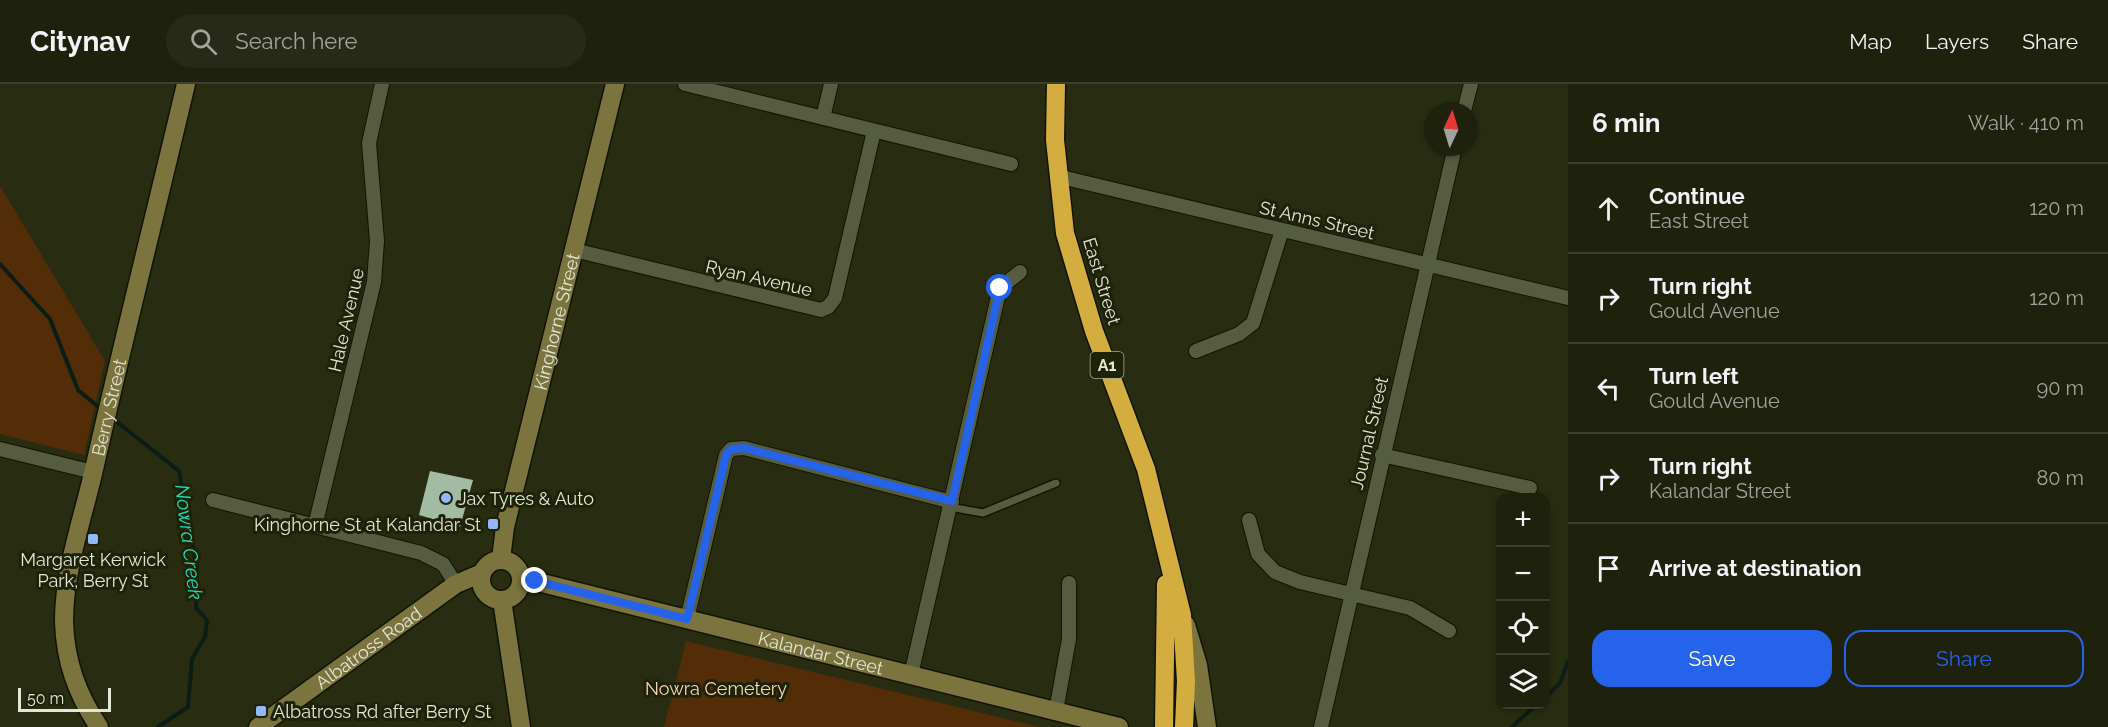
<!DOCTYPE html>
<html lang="en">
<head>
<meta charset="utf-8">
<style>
  :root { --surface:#1e220d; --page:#262a16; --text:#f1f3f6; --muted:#a1a49d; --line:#3c3f2e; --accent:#2563eb }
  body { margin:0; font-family:Raleway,sans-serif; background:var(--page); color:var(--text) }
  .controls { position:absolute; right:18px; bottom:18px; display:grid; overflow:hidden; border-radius:12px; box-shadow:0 2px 4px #0004 }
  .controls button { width:54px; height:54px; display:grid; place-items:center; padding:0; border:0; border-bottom:2px solid var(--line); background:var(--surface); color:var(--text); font:30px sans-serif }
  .compass { position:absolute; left:1424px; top:18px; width:54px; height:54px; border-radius:50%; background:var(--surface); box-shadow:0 2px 4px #0004; rotate:4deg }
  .scale { position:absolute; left:18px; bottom:15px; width:93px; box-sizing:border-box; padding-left:6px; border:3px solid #e2e6d5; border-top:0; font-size:16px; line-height:21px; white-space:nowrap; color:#e2e6d5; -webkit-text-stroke:4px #1e2307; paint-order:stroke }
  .stop { position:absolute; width:18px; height:18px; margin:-14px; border:4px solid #2563eb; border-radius:50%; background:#fff }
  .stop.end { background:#2563eb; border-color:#fff; box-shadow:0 2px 6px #0008 }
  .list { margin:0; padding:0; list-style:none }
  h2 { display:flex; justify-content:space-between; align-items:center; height:78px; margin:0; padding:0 24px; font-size:26px }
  h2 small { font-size:20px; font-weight:400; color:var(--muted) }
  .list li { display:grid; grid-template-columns:39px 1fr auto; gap:18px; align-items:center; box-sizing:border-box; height:90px; padding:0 24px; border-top:2px solid var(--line) }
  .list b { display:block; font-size:22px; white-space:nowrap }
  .list p { margin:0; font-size:20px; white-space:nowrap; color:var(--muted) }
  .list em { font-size:20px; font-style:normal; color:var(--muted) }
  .actions { display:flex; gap:12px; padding:18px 24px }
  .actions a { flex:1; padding:14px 0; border:2px solid var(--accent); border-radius:18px; text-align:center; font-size:21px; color:var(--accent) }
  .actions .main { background:var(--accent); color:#fff }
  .icon { flex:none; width:33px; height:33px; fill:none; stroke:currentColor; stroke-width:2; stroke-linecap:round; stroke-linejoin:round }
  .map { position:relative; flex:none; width:1568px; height:643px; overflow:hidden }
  header { display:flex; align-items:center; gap:36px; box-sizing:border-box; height:84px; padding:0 30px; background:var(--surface); border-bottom:2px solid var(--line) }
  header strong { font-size:28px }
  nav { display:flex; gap:33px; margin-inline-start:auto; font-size:21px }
  .search { width:420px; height:54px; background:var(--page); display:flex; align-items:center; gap:15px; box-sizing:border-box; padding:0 21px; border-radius:33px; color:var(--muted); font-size:22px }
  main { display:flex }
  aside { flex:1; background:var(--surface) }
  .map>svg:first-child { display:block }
</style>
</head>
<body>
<header>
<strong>Citynav</strong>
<div class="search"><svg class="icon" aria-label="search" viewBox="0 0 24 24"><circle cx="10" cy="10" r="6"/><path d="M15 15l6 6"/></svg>Search here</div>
<nav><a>Map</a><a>Layers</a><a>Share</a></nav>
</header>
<main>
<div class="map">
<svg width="1568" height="643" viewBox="0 0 1568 643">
  <rect width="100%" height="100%" fill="#282d11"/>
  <!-- green -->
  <path fill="#522d07" d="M0,102L105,277L84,371L0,350Z
    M686,557L1040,643H664Z"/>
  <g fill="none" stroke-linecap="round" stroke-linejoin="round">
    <!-- stream -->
    <path stroke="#0c1c17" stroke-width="4" d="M0,180L50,235L78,306L101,325
      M112,334L179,387L197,485L196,524L207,536L205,553L192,575L188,623L158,643
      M1546,613L1560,599L1568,578
      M1512,643L1537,620"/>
  </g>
  <!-- building -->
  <path fill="#a2bca3" d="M430,387L473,396L460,443L419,431Z"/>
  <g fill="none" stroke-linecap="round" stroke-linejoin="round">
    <defs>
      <path id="lane" d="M950,423L983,429L1056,399"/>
      <path id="street" d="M685,0L1011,80
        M1464,27L1471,0
        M823,34L831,0
        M1057,92L1568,214
        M574,166L821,226L828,223L835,214L874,47
        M1196,267L1239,250L1253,239L1282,146
        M0,365L93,388
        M1382,371L1530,404
        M213,416L421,469L443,480L456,500
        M1249,436L1258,470L1275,488L1300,498L1410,524L1449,547
        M315,442L374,198L377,157L369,59L382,0
        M687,535L726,371L731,365L744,364L952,418
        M911,591L1000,204L1020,188
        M1056,627L1069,555V499
        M1321,643L1455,63"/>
      <g id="secondary">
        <path id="s1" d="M501,475L505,443L615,0"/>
        <circle cx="501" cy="496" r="20"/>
        <path id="s2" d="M522,494L1119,643"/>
        <path d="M502,516L521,643"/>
        <path d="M1186,541L1198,581L1207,643"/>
        <path id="s3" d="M99,643C77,610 65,577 64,537C64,485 84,431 95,381C124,253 156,127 186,0"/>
        <path id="s4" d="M258,643L456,500L482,489"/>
      </g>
      <path id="highway" d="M1056,0L1055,56L1065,149L1094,247L1146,385L1182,531L1186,597L1184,643
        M1164,643L1166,500"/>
    </defs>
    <!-- lane casing -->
    <use href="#lane" stroke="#111500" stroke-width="10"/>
    <!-- street casing -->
    <use href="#street" stroke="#111500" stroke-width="16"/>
    <!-- secondary casing -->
    <use href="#secondary" stroke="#111500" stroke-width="21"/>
    <!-- highway casing -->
    <use href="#highway" stroke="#111500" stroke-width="21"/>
    <!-- lane -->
    <use href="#lane" stroke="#565c3f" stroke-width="7"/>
    <!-- street -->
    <use href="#street" stroke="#565c3f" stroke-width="14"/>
    <!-- secondary -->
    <use href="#secondary" stroke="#7c743f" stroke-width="18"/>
    <!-- highway -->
    <use href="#highway" stroke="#d4ad40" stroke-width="18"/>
  </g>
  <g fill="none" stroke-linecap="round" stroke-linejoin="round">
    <!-- route -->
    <path stroke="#2563eb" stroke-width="8" d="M535,497L687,535L726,371L731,365L744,364L952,417L1000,204"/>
  </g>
  <!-- markers -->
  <g fill="#91b8fd" stroke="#1e2307" stroke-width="2">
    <circle cx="446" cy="414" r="6"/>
    <rect x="487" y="434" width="12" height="12" rx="3"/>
    <rect x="87" y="449" width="12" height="12" rx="3"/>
    <rect x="255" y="621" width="12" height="12" rx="3"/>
  </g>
  <g text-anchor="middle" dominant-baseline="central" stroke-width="6" stroke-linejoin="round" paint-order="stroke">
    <!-- shield labels -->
    <rect fill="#1e2307" stroke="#a7ac97" stroke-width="1.5" x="1090.5" y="268" width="33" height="26" rx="4.5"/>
    <g font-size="16" font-weight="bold" fill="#e2e6d5">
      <text x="1107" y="281">A1</text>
    </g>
    <!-- street labels -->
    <g font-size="18" fill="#e2e6d5" stroke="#1e2307">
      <text transform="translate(1317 136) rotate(13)">St Anns Street</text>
      <text transform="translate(759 194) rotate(13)">Ryan Avenue</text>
      <text transform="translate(1102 197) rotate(73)">East Street</text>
      <text transform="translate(346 236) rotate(-77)">Hale Avenue</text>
      <text stroke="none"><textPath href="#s1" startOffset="244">Kinghorne Street</textPath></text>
      <text stroke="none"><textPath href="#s3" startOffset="332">Berry Street</textPath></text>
      <text transform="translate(1369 349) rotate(-77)">Journal Street</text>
      <text stroke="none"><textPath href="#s4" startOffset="136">Albatross Road</textPath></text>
      <text stroke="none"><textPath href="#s2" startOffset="308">Kalandar Street</textPath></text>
    </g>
    <!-- poi labels -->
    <g font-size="18" fill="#e2e6d5" stroke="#1e2307" text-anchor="start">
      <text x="458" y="414">Jax Tyres &amp; Auto</text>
      <text x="481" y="440" text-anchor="end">Kinghorne St at Kalandar St</text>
      <text x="93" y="475" text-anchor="middle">Margaret Kerwick<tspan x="93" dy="21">Park, Berry St</tspan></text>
      <text x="273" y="627">Albatross Rd after Berry St</text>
    </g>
    <!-- park labels -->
    <g font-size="18" fill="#fbd4b6" stroke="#1e2307">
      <text x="716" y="604">Nowra Cemetery</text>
    </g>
    <!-- water labels -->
    <g font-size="20" font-style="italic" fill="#1dddb9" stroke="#1e2307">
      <text transform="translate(189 458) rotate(83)">Nowra Creek</text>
    </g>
  </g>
</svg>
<div class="controls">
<button>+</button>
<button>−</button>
<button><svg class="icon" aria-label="locate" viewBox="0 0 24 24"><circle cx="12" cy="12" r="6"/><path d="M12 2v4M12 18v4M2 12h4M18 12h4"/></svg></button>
<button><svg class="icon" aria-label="layers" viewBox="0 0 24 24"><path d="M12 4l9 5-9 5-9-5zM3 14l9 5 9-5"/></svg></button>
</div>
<svg class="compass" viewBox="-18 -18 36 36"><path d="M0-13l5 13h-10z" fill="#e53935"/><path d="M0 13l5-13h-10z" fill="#a1a49d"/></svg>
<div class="scale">50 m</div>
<div class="stop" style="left:1000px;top:204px"></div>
<div class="stop end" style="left:535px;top:497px"></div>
</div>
<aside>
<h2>6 min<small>Walk · 410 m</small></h2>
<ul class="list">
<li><svg class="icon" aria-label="ahead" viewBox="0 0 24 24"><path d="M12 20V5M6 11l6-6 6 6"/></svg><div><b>Continue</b><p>East Street</p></div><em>120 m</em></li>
<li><svg class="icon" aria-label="right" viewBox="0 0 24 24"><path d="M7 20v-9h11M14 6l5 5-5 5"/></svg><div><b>Turn right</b><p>Gould Avenue</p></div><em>120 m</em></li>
<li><svg class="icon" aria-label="left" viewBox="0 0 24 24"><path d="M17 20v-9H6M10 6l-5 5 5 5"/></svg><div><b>Turn left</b><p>Gould Avenue</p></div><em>90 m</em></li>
<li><svg class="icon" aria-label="right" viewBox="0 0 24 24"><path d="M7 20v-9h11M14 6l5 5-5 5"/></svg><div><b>Turn right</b><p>Kalandar Street</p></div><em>80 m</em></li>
<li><svg class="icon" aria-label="arrive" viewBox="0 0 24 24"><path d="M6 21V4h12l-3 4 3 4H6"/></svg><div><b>Arrive at destination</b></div></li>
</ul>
<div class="actions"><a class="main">Save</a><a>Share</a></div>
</aside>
</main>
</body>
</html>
